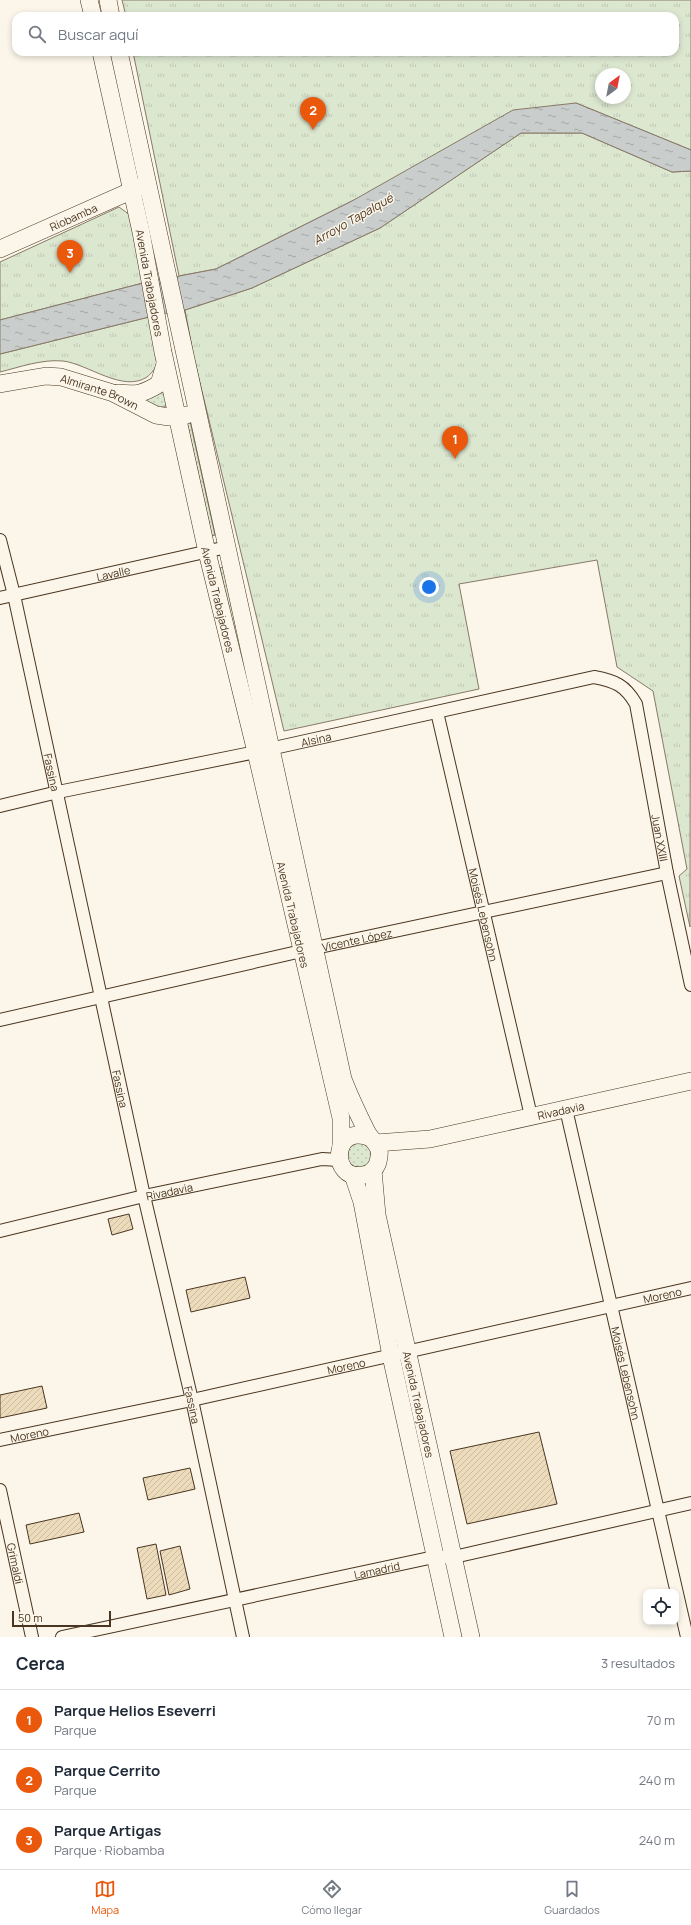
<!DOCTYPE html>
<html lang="es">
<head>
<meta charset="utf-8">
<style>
  :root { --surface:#fff; --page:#f6f6f7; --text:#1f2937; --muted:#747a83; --line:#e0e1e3; --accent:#ea580c }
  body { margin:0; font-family:Manrope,sans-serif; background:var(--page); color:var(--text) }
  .controls { position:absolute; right:12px; bottom:12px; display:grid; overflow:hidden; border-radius:8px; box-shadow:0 2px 6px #0003 }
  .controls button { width:36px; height:36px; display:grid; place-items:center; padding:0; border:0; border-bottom:1px solid var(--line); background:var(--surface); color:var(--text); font:20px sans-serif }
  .compass { position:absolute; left:595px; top:68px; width:36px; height:36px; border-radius:50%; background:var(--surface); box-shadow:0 2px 6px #0003; rotate:32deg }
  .scale { position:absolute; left:12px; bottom:10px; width:99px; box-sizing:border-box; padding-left:4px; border:2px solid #4a3520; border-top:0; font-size:11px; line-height:14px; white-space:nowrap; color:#4a3520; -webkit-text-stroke:3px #fbf6e9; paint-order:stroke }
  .you { position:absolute; left:429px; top:587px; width:14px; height:14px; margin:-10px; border:3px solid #fff; border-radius:50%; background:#1a73e8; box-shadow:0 0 0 6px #1a73e833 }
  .badge { display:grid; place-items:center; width:26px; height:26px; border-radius:50%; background:var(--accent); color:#fff; font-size:13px; font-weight:700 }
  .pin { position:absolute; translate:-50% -33px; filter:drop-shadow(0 1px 2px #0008) }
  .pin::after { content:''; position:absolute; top:21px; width:14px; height:12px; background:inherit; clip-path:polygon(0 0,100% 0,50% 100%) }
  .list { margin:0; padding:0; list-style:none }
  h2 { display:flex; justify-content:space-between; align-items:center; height:52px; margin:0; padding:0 16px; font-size:17px }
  h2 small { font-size:13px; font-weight:400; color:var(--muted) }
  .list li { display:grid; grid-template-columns:26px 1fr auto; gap:12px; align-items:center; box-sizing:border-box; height:60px; padding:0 16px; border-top:1px solid var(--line) }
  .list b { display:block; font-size:15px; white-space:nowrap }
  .list p { margin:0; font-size:13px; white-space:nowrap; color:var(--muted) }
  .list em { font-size:13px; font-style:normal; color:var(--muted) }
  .icon { flex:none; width:22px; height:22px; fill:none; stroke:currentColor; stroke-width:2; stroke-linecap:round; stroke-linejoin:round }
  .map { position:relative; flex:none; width:691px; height:1637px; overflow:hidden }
  .search { position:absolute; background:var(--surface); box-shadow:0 2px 6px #0003; left:12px; right:12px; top:12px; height:44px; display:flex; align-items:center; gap:10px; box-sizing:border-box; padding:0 14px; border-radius:12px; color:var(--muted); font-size:15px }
  .sheet { height:232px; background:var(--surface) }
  nav { display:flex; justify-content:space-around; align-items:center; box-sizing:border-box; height:56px; border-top:1px solid var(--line); background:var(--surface); font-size:11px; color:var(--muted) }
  nav a { display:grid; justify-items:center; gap:2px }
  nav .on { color:var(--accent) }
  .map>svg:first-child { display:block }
</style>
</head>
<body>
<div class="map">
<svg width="691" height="1637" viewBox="0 0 691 1637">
  <defs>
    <pattern id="grass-dots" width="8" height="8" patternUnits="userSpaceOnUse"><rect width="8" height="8" fill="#dce7d0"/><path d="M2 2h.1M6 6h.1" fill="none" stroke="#bec7b2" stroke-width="1.8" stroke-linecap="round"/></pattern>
    <pattern id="park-tufts" width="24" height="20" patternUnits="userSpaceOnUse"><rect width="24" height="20" fill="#dce7d0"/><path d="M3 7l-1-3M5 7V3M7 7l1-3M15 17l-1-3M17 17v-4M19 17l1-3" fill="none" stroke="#bec7b2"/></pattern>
    <pattern id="water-ripples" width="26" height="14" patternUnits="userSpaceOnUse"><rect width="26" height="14" fill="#c9cecd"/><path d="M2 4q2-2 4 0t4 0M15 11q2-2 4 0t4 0" fill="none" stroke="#a5a8a6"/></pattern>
    <pattern id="building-hatch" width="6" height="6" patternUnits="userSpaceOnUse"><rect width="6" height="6" fill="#ecdcbc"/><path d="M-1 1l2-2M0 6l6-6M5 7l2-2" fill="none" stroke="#ccbda1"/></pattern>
  </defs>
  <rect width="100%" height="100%" fill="#fbf6e9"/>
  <!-- grass -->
  <path fill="url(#grass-dots)" stroke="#887966" d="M161,391H165L167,405C158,411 149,405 140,401Z
    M190,421L215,535L212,536L187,422Z
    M223,567L259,729H256L220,568Z
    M361,1142L371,1149V1163L359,1169L347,1163L349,1146Z"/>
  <!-- park -->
  <path fill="url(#park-tufts)" stroke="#887966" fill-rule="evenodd" d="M122,0H691V150L576,103L352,201L216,269L179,276L133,52H675V16H126ZM601,74H625V98H601Z
    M521,133H582L672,172L691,171L690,927L679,876L687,869L653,691L617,667L597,560L459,584L479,689L284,731L194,358L185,310L252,288L380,228Z
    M119,207L130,215L143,283L0,320V262Z
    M149,317C152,331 157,347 157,362C156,368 152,373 147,377C123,393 88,364 63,361C42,359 20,367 0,372V354Z"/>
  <!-- water -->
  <path fill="url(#water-ripples)" stroke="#887966" d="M576,103L691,150V171L672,172L582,133H521L380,228L252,288L185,310L149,317L0,354V320L143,283L216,269L352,201L513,110Z"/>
  <!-- building -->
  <path fill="url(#building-hatch)" stroke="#4a3520" d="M129,1214L133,1229L112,1235L108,1219Z
    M245,1277L250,1298L191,1312L186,1290Z
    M42,1386L47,1408L0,1418V1395Z
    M539,1432L557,1504L467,1524L450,1451Z
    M190,1468L195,1489L148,1500L143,1478Z
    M79,1513L84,1532L30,1544L26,1525Z
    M156,1544L166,1595L147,1599L137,1548Z
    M180,1546L190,1589L169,1595L160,1551Z"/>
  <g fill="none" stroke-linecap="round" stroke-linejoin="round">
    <defs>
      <g id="street">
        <path id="s1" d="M0,540L14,595L144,1196L192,1400L243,1637"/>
        <path id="s2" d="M0,598L227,547"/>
        <path id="s3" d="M437,712L531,1116"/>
        <path id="s4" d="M0,806L58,792L256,752L594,677C615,681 625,685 636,704L667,873L691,985"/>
        <path id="s5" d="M0,1020L315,948L667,873"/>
        <path id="s6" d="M566,1109L687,1637"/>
        <path id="s7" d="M0,1231L144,1196L322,1159L339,1160"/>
        <path id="s8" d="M0,1440L192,1400L691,1288"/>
        <path id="s9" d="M0,1490L32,1637"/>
        <path id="s10" d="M62,1637L434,1557H454L691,1503"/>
      </g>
      <g id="secondary">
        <path d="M89,0L93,16"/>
        <path d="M108,0L111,16"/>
        <path id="s11" d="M101,52L141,232L163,352L207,552L256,752L341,1118V1145"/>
        <path d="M119,52L343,1079C350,1097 358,1114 367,1132C370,1138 377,1143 379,1150C380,1154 379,1158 378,1162C376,1169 370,1174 363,1175C329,1182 332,1121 371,1138"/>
        <path id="s12" d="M0,249L142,186"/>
        <path id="s13" d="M0,384L46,376L61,377L113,393L156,415L169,417L187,415"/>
        <path d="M118,393C137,395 143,394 159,384L165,364"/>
        <path id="s14" d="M376,1143L430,1139L691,1081"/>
        <path id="s15" d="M373,1170L377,1215L471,1637"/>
        <path d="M353,1175L362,1202L391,1356L453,1637"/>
      </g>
    </defs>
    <!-- street casing -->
    <use href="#street" stroke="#4a3520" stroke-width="14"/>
    <!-- secondary casing -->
    <use href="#secondary" stroke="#4a3520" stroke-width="18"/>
    <!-- street -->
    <use href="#street" stroke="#fbf6e9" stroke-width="12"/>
    <!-- secondary -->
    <use href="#secondary" stroke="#fbf6e9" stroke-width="17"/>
  </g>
  <g text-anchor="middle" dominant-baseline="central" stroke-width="3" stroke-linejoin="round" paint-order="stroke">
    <!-- street labels -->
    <g font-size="11" fill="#4a3520" stroke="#fbf6e9">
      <text stroke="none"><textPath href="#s12" startOffset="80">Riobamba</textPath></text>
      <text stroke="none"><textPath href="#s11" startOffset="236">Avenida Trabajadores</textPath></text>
      <text stroke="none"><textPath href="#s13" startOffset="103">Almirante Brown</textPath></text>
      <text stroke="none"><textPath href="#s2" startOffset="116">Lavalle</textPath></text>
      <text stroke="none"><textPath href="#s11" startOffset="560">Avenida Trabajadores</textPath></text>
      <text stroke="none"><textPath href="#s4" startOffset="323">Alsina</textPath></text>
      <text stroke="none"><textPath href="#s1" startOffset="238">Fassina</textPath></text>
      <text stroke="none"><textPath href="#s4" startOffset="796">Juan XXIII</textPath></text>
      <text stroke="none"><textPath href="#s3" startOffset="208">Moisés Lebensohn</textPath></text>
      <text stroke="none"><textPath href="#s11" startOffset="884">Avenida Trabajadores</textPath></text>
      <text stroke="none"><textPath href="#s5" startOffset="366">Vicente López</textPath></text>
      <text stroke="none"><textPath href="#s1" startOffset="562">Fassina</textPath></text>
      <text stroke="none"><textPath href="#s14" startOffset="188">Rivadavia</textPath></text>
      <text stroke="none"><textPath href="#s7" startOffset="174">Rivadavia</textPath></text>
      <text stroke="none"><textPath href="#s8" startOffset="678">Moreno</textPath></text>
      <text stroke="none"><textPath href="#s8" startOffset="354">Moreno</textPath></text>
      <text stroke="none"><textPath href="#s6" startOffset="271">Moisés Lebensohn</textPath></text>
      <text stroke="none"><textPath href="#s15" startOffset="239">Avenida Trabajadores</textPath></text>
      <text stroke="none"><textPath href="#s1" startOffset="886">Fassina</textPath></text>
      <text stroke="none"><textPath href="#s8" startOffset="30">Moreno</textPath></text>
      <text stroke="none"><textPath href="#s9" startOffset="75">Grimaldi</textPath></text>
      <text stroke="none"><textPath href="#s10" startOffset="322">Lamadrid</textPath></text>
    </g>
    <!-- water labels -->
    <g font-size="12" font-style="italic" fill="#4a3520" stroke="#fbf6e9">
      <text transform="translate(353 219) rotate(-30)">Arroyo Tapalqué</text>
    </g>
  </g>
</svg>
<div class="controls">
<button><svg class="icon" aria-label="locate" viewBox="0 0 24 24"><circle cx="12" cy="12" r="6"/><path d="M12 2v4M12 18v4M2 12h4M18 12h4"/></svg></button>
</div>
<svg class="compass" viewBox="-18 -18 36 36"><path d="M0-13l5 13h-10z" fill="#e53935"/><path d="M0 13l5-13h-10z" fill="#747a83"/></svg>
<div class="scale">50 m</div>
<div class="you"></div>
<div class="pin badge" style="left:455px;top:459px">1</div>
<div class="pin badge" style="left:313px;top:130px">2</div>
<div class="pin badge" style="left:70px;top:273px">3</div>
<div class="search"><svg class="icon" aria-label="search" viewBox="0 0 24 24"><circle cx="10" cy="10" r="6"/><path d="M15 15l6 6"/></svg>Buscar aquí</div>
</div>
<section class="sheet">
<h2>Cerca<small>3 resultados</small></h2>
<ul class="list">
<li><span class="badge">1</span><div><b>Parque Helios Eseverri</b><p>Parque</p></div><em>70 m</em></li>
<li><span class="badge">2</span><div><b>Parque Cerrito</b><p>Parque</p></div><em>240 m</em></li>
<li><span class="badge">3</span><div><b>Parque Artigas</b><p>Parque · Riobamba</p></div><em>240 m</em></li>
</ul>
</section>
<nav>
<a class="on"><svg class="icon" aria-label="map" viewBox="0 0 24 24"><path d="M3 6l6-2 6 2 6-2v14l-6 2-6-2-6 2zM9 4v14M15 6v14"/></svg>Mapa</a>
<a><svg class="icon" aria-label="directions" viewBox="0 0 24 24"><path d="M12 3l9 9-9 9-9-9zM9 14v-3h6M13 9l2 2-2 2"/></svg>Cómo llegar</a>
<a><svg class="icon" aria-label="saved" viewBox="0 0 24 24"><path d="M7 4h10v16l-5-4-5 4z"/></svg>Guardados</a>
</nav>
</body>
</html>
